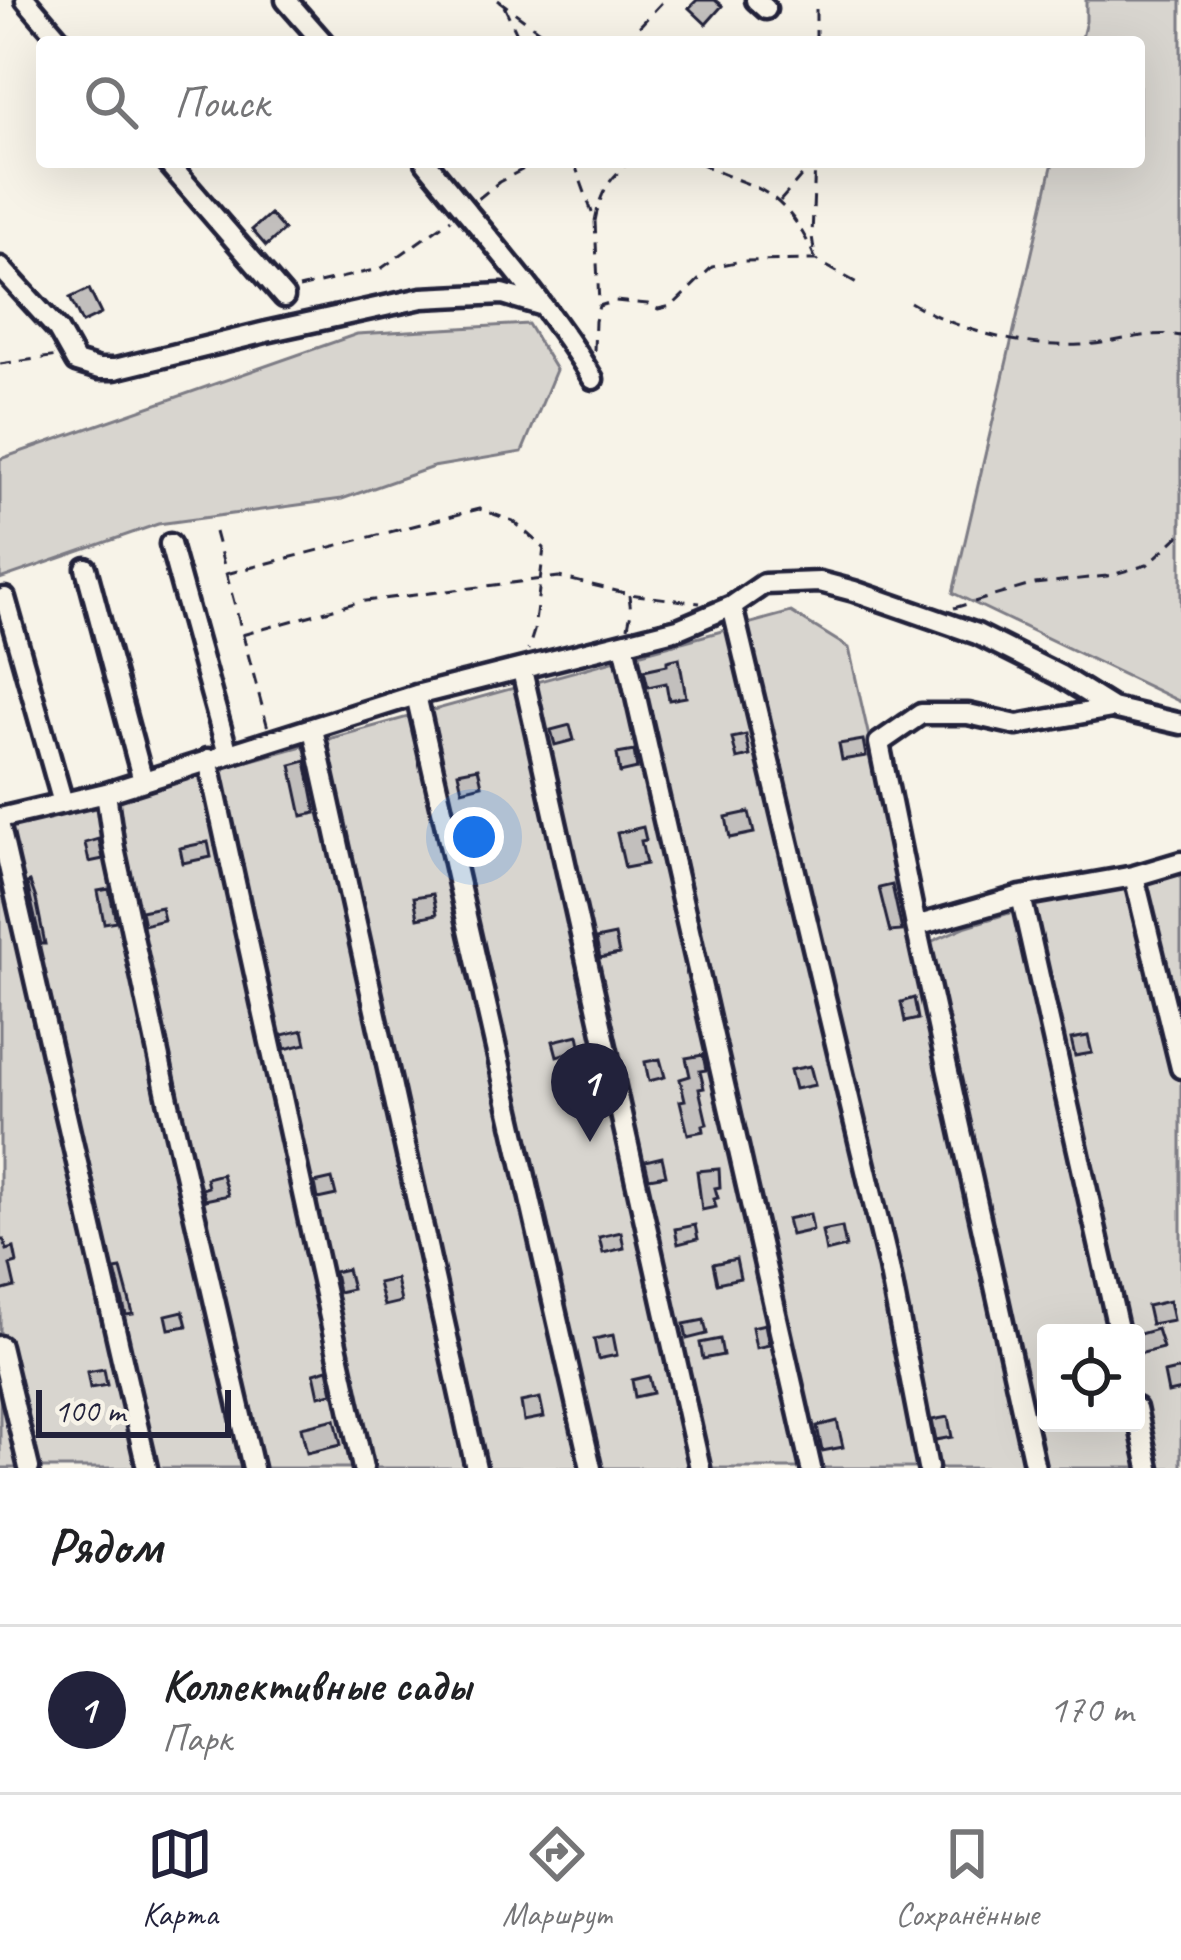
<!DOCTYPE html>
<html lang="ru">
<head>
<meta charset="utf-8">
<style>
  :root { --surface:#fff; --page:#f6f6f6; --text:#202124; --muted:#757577; --line:#e0e0e0; --accent:#22223b }
  body { margin:0; font-family:Caveat,sans-serif; background:var(--page); color:var(--text) }
  .controls { position:absolute; right:36px; bottom:36px; display:grid; overflow:hidden; border-radius:12px; box-shadow:0 12px 48px #0002 }
  .controls button { width:108px; height:108px; display:grid; place-items:center; padding:0; border:0; border-bottom:3px solid var(--line); background:var(--surface); color:var(--text); font:60px sans-serif }
  .scale { position:absolute; left:36px; bottom:30px; width:195px; box-sizing:border-box; padding-left:12px; border:6px solid #22223b; border-top:0; font-size:33px; line-height:42px; white-space:nowrap; color:#22223b; -webkit-text-stroke:9px #f7f3e8; paint-order:stroke }
  .you { position:absolute; left:474px; top:837px; width:42px; height:42px; margin:-30px; border:9px solid #fff; border-radius:50%; background:#1a73e8; box-shadow:0 0 0 18px #1a73e833 }
  .badge { display:grid; place-items:center; width:78px; height:78px; border-radius:50%; background:var(--accent); color:#fff; font-size:39px; font-weight:700 }
  .pin { position:absolute; translate:-50% -99px; filter:drop-shadow(0 3px 6px #0008) }
  .pin::after { content:''; position:absolute; top:63px; width:42px; height:36px; background:inherit; clip-path:polygon(0 0,100% 0,50% 100%) }
  .list { margin:0; padding:0; list-style:none }
  h2 { display:flex; justify-content:space-between; align-items:center; height:156px; margin:0; padding:0 48px; font-size:51px }
  h2 small { font-size:39px; font-weight:400; color:var(--muted) }
  .list li { display:grid; grid-template-columns:78px 1fr auto; gap:36px; align-items:center; box-sizing:border-box; height:168px; padding:0 48px; border-top:3px solid var(--line) }
  .list b { display:block; font-size:45px; white-space:nowrap }
  .list p { margin:0; font-size:39px; white-space:nowrap; color:var(--muted) }
  .list em { font-size:39px; font-style:normal; color:var(--muted) }
  .icon { flex:none; width:66px; height:66px; fill:none; stroke:currentColor; stroke-width:2; stroke-linecap:round; stroke-linejoin:round }
  .map { position:relative; flex:none; width:1181px; height:1468px; overflow:hidden }
  .search { position:absolute; background:var(--surface); box-shadow:0 12px 48px #0002; left:36px; right:36px; top:36px; height:132px; display:flex; align-items:center; gap:30px; box-sizing:border-box; padding:0 42px; border-radius:12px; color:var(--muted); font-size:45px }
  .sheet { height:324px; background:var(--surface) }
  nav { display:flex; justify-content:space-around; align-items:center; box-sizing:border-box; height:168px; border-top:3px solid var(--line); background:var(--surface); font-size:33px; color:var(--muted) }
  nav a { display:grid; justify-items:center; gap:6px }
  nav .on { color:var(--accent) }
  .map>svg:first-child { display:block }
</style>
</head>
<body>
<div class="map">
<svg width="1181" height="1468" viewBox="0 0 1181 1468">
  <rect width="100%" height="100%" fill="#f7f3e8"/>
  <filter id="ink" filterUnits="userSpaceOnUse"><feTurbulence type="fractalNoise" baseFrequency=".00833" numOctaves="2"/><feDisplacementMap in="SourceGraphic" scale="24" xChannelSelector="R" yChannelSelector="G"/><feConvolveMatrix kernelMatrix="1 2 1 2 8 2 1 2 1" color-interpolation-filters="sRGB"/></filter>
  <g filter="url(#ink)">
    <!-- green -->
    <path fill="#d8d5cf" stroke="#7d7c85" stroke-width="3" fill-rule="evenodd" d="M1086,0H1181V702L953,593L1053,162H1139V42H1081L1086,21Z
      M528,324L556,370L522,452L433,467L342,499L158,524L0,579V459L357,334Z
      M791,612L849,648L879,782L912,950L967,926L1075,893L1181,853V1468H0V829ZM1046,1333H1136V1423H1046Z"/>
    <!-- building -->
    <path fill="#c2bfbd" stroke="#22223b" stroke-width="3" d="M697,0H715L722,6L706,24L689,8Z
      M270,214L284,230L266,246L252,230Z
      M89,289L101,314L82,323L70,298Z
      M679,658L686,697L669,700L666,683L648,687L644,670L667,665V661Z
      M570,725L574,740L555,745L551,730Z
      M746,735L750,756L737,759L732,738Z
      M863,740L866,756L842,760L839,744Z
      M634,751L637,769L620,773L617,754Z
      M306,761L316,813L302,816L291,765Z
      M478,768L482,785L462,790L458,772Z
      M749,812L754,833L730,838L726,817Z
      M643,827L646,840L641,841L646,864L625,868L617,833Z
      M99,839L103,859L89,862L85,843Z
      M208,842L211,857L183,863L180,848Z
      M30,882L36,899L45,944H41L27,883Z
      M892,885L902,931L890,932L879,888Z
      M109,889L116,921L104,923L98,891Z
      M433,894L437,914L418,918L414,897Z
      M161,907L164,920L144,925L141,911Z
      M615,935L619,954L600,958L596,939Z
      M914,998L918,1019L905,1022L901,1002Z
      M303,1030L306,1044L285,1049L282,1035Z
      M578,1035L581,1049L557,1056L553,1041Z
      M1088,1036L1092,1053L1075,1056L1071,1039Z
      M703,1055L706,1070L700,1071L704,1088L699,1089L707,1124L703,1125L704,1131L688,1134L680,1101L685,1100L680,1079L690,1076L686,1058Z
      M660,1059L665,1077L649,1081L645,1062Z
      M810,1066L815,1085L795,1089L790,1070Z
      M662,1157L666,1175L649,1178L645,1161Z
      M719,1169L720,1187L715,1188L718,1198L714,1199L716,1207L702,1210L697,1171Z
      M222,1174L228,1195L205,1200L202,1189L208,1187L206,1178Z
      M332,1179L336,1195L318,1199L315,1183Z
      M810,1214L813,1230L791,1235L787,1219Z
      M695,1225L698,1239L678,1244L675,1229Z
      M842,1227L846,1247L826,1252L822,1231Z
      M621,1232L624,1248L603,1253L599,1237Z
      M0,1240H4L7,1250L14,1248L17,1263L10,1265L15,1287L0,1291Z
      M736,1259L740,1278L717,1283L713,1264Z
      M121,1269L133,1314L126,1315L115,1270Z
      M347,1269L352,1289L338,1292L334,1272Z
      M396,1279L401,1302L384,1306L378,1283Z
      M1169,1301L1173,1320L1151,1324L1147,1306Z
      M183,1311L187,1326L169,1329L166,1315Z
      M704,1320L707,1334L687,1339L684,1324Z
      M765,1324L769,1345L756,1348L752,1327Z
      M1157,1329L1163,1348L1139,1354L1136,1335Z
      M613,1335L617,1355L598,1359L594,1339Z
      M720,1339L723,1355L703,1359L700,1343Z
      M104,1369L107,1385L90,1388L87,1372Z
      M328,1369L333,1393L319,1396L314,1373Z
      M1181,1369V1390L1168,1393L1164,1373Z
      M649,1376L653,1393L635,1397L632,1380Z
      M540,1398L544,1417L524,1421L521,1402Z
      M948,1417L952,1437L936,1440L932,1420Z
      M335,1419L341,1445L307,1453L301,1427Z
      M837,1421L843,1447L822,1451L817,1426Z"/>
    <g fill="none" stroke-linecap="round" stroke-linejoin="round">
      <defs>
        <path id="minor" d="M26,0L62,42
          M286,0L323,42
          M756,0L766,9
          M167,162L284,297
          M426,162C483,233 546,301 593,379
          M0,267L58,330L76,362L99,369H115L266,332L422,298L503,294L543,306
          M170,544L228,754
          M86,568L143,781
          M5,598L63,803
          M732,606L889,1267L928,1468
          M624,644L811,1468
          M522,670L700,1468
          M416,695L591,1468
          M313,729L476,1468
          M208,759L363,1468
          M106,793L114,848L168,1100L253,1468
          M0,818L106,793L416,695L678,629L732,606L764,584L820,582L854,591L977,634L1059,675L1112,708L1181,724
          M0,827L147,1468
          M1134,876L1181,1068
          M1021,896L1119,1333
          M916,926L1021,896L1134,876L1181,862
          M0,1346L29,1468
          M1136,1408L1149,1468
          M1035,1468L916,926L879,743L921,714H968L1017,725L1112,708"/>
      </defs>
      <!-- minor casing -->
      <use href="#minor" stroke="#22223b" stroke-width="27"/>
      <!-- path -->
      <path stroke="#22223b" stroke-width="3" stroke-dasharray="12 9" stroke-linecap="butt" d="M498,0L554,42
        M504,6L521,42
        M625,42L664,0
        M816,42V0
        M574,162L595,221L599,304
        M699,162C718,173 734,178 753,186C784,199 803,229 815,258
        M478,199L499,182L537,162
        M780,201L813,163
        M595,221C601,191 607,182 629,162
        M814,250L812,236L815,162
        M299,288L382,268L451,219
        M910,302C958,331 1024,348 1080,345C1115,344 1145,330 1181,336
        M594,351L595,321L599,306L615,301L648,304L658,309L672,306L712,267L741,261L816,260L862,286
        M0,364L58,356
        M215,532L268,728
        M226,574L479,509L513,521L544,548L534,631L528,650
        M954,608L1034,584L1107,576L1147,565L1181,534
        M628,627L631,612L629,595
        M242,635L358,602L559,577L629,594L700,603"/>
      <!-- minor -->
      <use href="#minor" stroke="#f7f3e8" stroke-width="18"/>
    </g>
  </g>
</svg>
<div class="controls">
<button><svg class="icon" aria-label="locate" viewBox="0 0 24 24"><circle cx="12" cy="12" r="6"/><path d="M12 2v4M12 18v4M2 12h4M18 12h4"/></svg></button>
</div>
<div class="scale">100 m</div>
<div class="you"></div>
<div class="pin badge" style="left:590px;top:1142px">1</div>
<div class="search"><svg class="icon" aria-label="search" viewBox="0 0 24 24"><circle cx="10" cy="10" r="6"/><path d="M15 15l6 6"/></svg>Поиск</div>
</div>
<section class="sheet">
<h2>Рядом<small></small></h2>
<ul class="list">
<li><span class="badge">1</span><div><b>Коллективные сады</b><p>Парк</p></div><em>170 m</em></li>
</ul>
</section>
<nav>
<a class="on"><svg class="icon" aria-label="map" viewBox="0 0 24 24"><path d="M3 6l6-2 6 2 6-2v14l-6 2-6-2-6 2zM9 4v14M15 6v14"/></svg>Карта</a>
<a><svg class="icon" aria-label="directions" viewBox="0 0 24 24"><path d="M12 3l9 9-9 9-9-9zM9 14v-3h6M13 9l2 2-2 2"/></svg>Маршрут</a>
<a><svg class="icon" aria-label="saved" viewBox="0 0 24 24"><path d="M7 4h10v16l-5-4-5 4z"/></svg>Сохранённые</a>
</nav>
</body>
</html>
